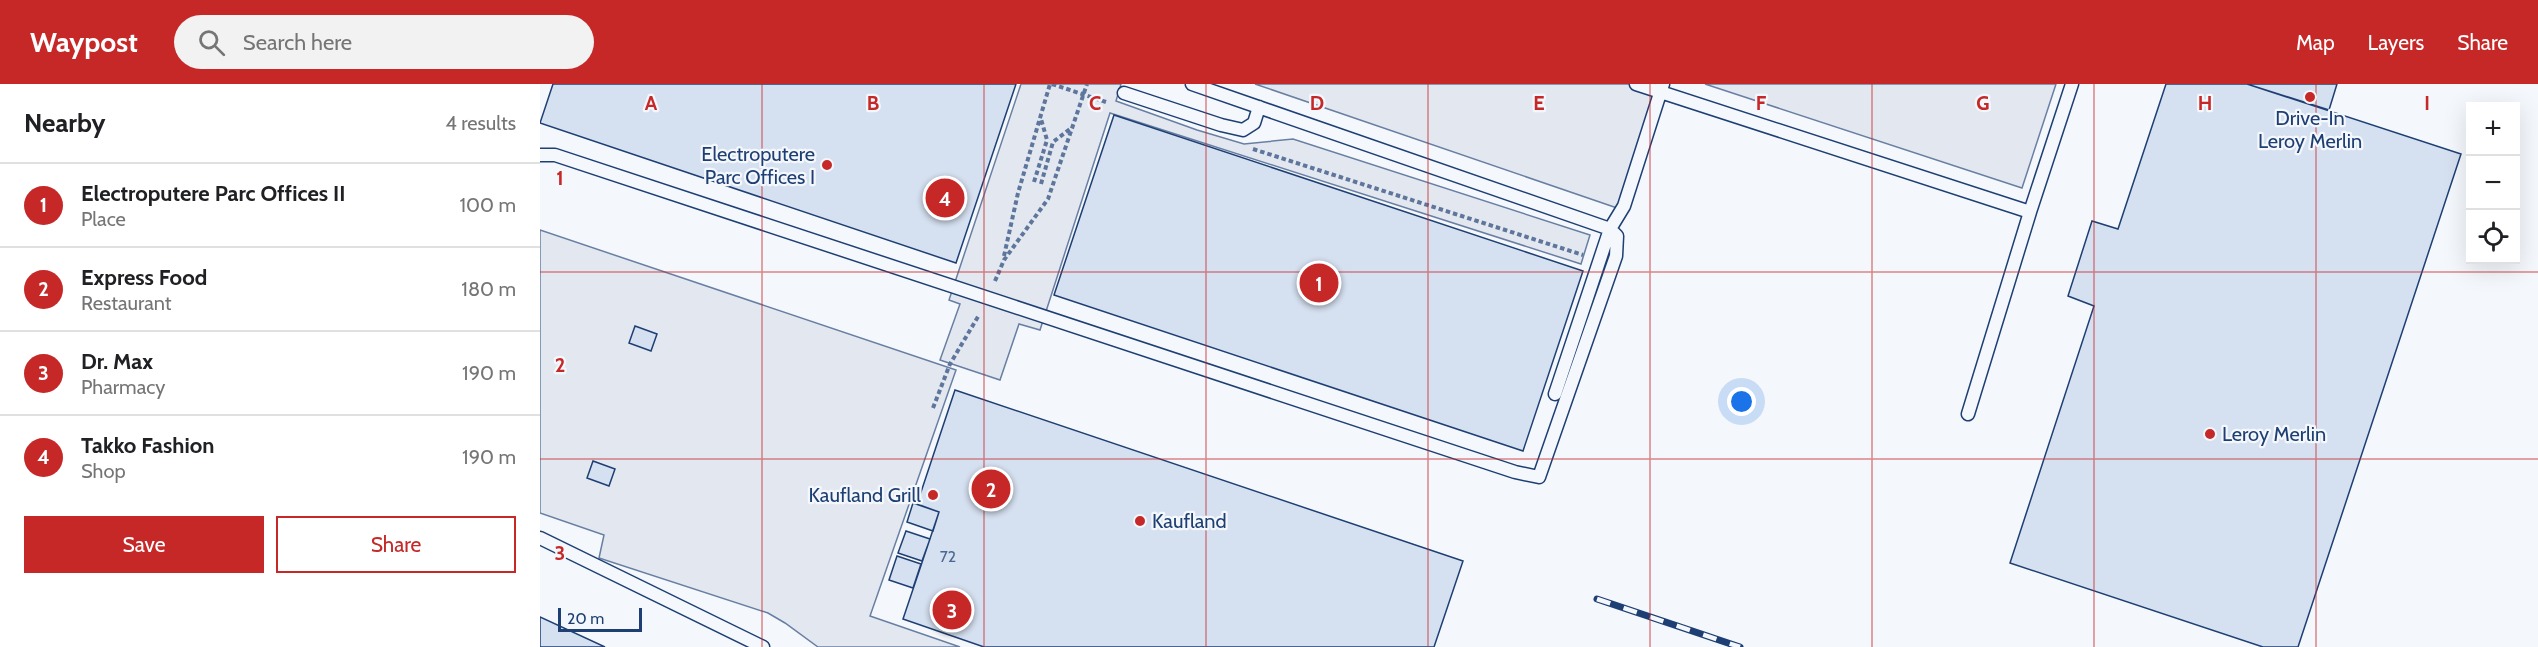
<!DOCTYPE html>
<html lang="en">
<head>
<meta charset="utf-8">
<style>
  :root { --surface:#fff; --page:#f2f2f2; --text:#202124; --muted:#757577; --line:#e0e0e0; --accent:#c62828 }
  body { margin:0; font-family:Cabin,sans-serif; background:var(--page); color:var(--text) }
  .controls { position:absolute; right:18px; top:18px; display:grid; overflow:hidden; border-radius:0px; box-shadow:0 6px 24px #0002 }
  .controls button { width:54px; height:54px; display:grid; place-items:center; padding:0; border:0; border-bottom:2px solid var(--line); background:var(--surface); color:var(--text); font:30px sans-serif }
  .scale { position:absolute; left:18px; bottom:15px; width:84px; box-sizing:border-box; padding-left:6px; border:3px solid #1d3f73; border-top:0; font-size:16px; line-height:21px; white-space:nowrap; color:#1d3f73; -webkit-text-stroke:4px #f4f7fb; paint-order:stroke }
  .you { position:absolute; left:1202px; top:318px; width:21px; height:21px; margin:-15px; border:4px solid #fff; border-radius:50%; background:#1a73e8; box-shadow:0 0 0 9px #1a73e833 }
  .badge { display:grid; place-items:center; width:39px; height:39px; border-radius:50%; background:var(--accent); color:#fff; font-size:20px; font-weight:700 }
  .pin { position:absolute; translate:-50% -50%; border:3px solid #fff; box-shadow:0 2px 6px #0006 }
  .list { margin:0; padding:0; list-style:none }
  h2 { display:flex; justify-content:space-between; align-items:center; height:78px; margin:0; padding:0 24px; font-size:26px }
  h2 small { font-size:20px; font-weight:400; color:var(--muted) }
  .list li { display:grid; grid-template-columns:39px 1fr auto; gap:18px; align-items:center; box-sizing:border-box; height:84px; padding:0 24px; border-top:2px solid var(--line) }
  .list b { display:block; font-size:22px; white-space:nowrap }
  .list p { margin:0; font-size:20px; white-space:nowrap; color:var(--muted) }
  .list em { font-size:20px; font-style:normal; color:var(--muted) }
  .actions { display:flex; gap:12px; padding:18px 24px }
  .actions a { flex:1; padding:14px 0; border:2px solid var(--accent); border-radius:0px; text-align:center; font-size:21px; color:var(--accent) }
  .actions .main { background:var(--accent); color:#fff }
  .icon { flex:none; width:33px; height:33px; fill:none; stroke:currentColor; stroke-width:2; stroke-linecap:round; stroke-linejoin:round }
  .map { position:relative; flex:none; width:1998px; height:563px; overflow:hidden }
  header { display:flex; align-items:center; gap:36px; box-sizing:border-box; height:84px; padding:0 30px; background:var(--accent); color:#fff }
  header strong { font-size:28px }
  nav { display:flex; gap:33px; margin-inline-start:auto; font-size:21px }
  .search { width:420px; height:54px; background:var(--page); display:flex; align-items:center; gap:15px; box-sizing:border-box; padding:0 21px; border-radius:33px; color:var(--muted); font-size:22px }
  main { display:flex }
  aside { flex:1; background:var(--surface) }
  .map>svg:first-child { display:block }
</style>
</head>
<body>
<header>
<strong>Waypost</strong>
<div class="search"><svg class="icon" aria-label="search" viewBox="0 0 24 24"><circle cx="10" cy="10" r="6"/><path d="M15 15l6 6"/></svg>Search here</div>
<nav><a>Map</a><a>Layers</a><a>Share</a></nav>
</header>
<main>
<aside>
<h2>Nearby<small>4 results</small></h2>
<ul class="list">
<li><span class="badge">1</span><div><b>Electroputere Parc Offices II</b><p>Place</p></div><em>100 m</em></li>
<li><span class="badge">2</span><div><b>Express Food</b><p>Restaurant</p></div><em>180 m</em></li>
<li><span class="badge">3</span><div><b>Dr. Max</b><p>Pharmacy</p></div><em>190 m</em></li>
<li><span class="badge">4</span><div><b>Takko Fashion</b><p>Shop</p></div><em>190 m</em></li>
</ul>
<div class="actions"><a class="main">Save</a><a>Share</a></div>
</aside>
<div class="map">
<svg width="1998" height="563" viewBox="0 0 1998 563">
  <rect width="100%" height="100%" fill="#f4f7fb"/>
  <!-- parking -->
  <path fill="#e3e8f0" stroke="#687fa3" stroke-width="1.5" d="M481,0H581L576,17L657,46L704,60L753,55L1050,151L1041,180L570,29L500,246L479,240L460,296L400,276L420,220L409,216Z
    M715,0H1120L1080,125Z
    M1165,0H1516L1482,104Z
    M0,146L416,286L330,532L420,563H278L245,539L228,529L59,474L64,451L0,429Z"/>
  <!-- building -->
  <path fill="#d5e0f0" stroke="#1d3f73" stroke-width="1.5" d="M13,0H476L416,179L0,39Z
    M1626,0H1707L1921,70L1758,563H1723L1470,479L1554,222L1528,212L1552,137L1578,145Z
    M1707,0H1797L1789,26Z
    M574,31L1043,187L983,367L514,211Z
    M95,242L117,250L111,267L89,259Z
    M415,306L923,477L894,563H444L363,535L399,428L377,420Z
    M53,377L75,385L69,402L47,394Z
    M373,419L399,428L393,447L367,438Z
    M366,447L390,455L382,477L358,469Z
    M357,472L381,480L373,504L349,496Z
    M0,533L65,563H0Z"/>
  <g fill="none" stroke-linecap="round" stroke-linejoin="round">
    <defs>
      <path id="service" d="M1096,0L1490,128L1428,330
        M584,9L681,41L703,46L714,39L719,23
        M0,71H15L975,388L999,393L1076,172L1077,152L1070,145L652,0
        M1490,128L1532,0
        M1015,310L1070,145L1084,122L1123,0
        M0,454L223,563"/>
    </defs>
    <!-- service casing -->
    <use href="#service" stroke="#1d3f73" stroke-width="15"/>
    <!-- path -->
    <path stroke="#5e769c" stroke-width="4" stroke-dasharray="4.5 3" stroke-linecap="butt" d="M512,0L566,18
      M713,65L1043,171
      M494,98L507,56L501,35
      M501,100L513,58L530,45
      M464,172L478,109L510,0
      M455,197L464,176L508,115L547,0
      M393,324L410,280L439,231"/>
    <!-- service -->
    <use href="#service" stroke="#f4f7fb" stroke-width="12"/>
    <defs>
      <path id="rail" d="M1057,515L1200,563"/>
    </defs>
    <!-- rail casing -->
    <use href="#rail" stroke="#1d3f73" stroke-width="7"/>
    <!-- rail -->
    <use href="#rail" stroke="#f4f7fb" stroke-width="4.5" stroke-dasharray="14" stroke-linecap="butt"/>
  </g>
  <!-- grid -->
  <path fill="none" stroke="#c62828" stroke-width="1.5" stroke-opacity="0.55" d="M222,0V563M444,0V563M666,0V563M888,0V563M1110,0V563M1332,0V563M1554,0V563M1776,0V563M0,188H1998M0,375H1998"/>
  <!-- markers -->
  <g fill="#c62828" stroke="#f4f7fb" stroke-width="2">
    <circle cx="1770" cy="13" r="6"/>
    <circle cx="287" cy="81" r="6"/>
    <circle cx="1670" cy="350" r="6"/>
    <circle cx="393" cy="411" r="6"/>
    <circle cx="600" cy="437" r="6"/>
  </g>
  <g text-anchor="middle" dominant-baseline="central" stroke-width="4.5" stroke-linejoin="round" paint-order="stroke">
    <!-- number labels -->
    <g font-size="16" fill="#4b6792">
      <text x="408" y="472">72</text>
    </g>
    <!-- poi labels -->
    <g font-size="20" fill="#1d3f73" stroke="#f4f7fb" text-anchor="end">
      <text x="1770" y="34" text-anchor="middle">Drive-In<tspan x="1770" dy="23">Leroy Merlin</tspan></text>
      <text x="275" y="70">Electroputere<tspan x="275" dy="23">Parc Offices I</tspan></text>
      <text x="1682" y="350" text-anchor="start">Leroy Merlin</text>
      <text x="381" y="411">Kaufland Grill</text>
      <text x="612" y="437" text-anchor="start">Kaufland</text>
    </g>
  </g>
  <g font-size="20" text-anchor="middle" font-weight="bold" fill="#c62828" stroke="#f4f7fb" stroke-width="4.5" stroke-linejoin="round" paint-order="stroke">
    <text x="111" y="26">A</text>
    <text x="333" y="26">B</text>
    <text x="555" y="26">C</text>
    <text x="777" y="26">D</text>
    <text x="999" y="26">E</text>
    <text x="1221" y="26">F</text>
    <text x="1443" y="26">G</text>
    <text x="1665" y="26">H</text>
    <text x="1887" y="26">I</text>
    <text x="20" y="101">1</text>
    <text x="20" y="288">2</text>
    <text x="20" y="476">3</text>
  </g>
</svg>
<div class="controls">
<button>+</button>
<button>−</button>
<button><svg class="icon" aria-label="locate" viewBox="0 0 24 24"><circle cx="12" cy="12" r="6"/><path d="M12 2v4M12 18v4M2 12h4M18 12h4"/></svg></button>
</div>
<div class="scale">20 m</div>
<div class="you"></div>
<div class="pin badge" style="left:779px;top:199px">1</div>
<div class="pin badge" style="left:451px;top:405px">2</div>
<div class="pin badge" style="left:412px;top:526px">3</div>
<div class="pin badge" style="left:405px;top:114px">4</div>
</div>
</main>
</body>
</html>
